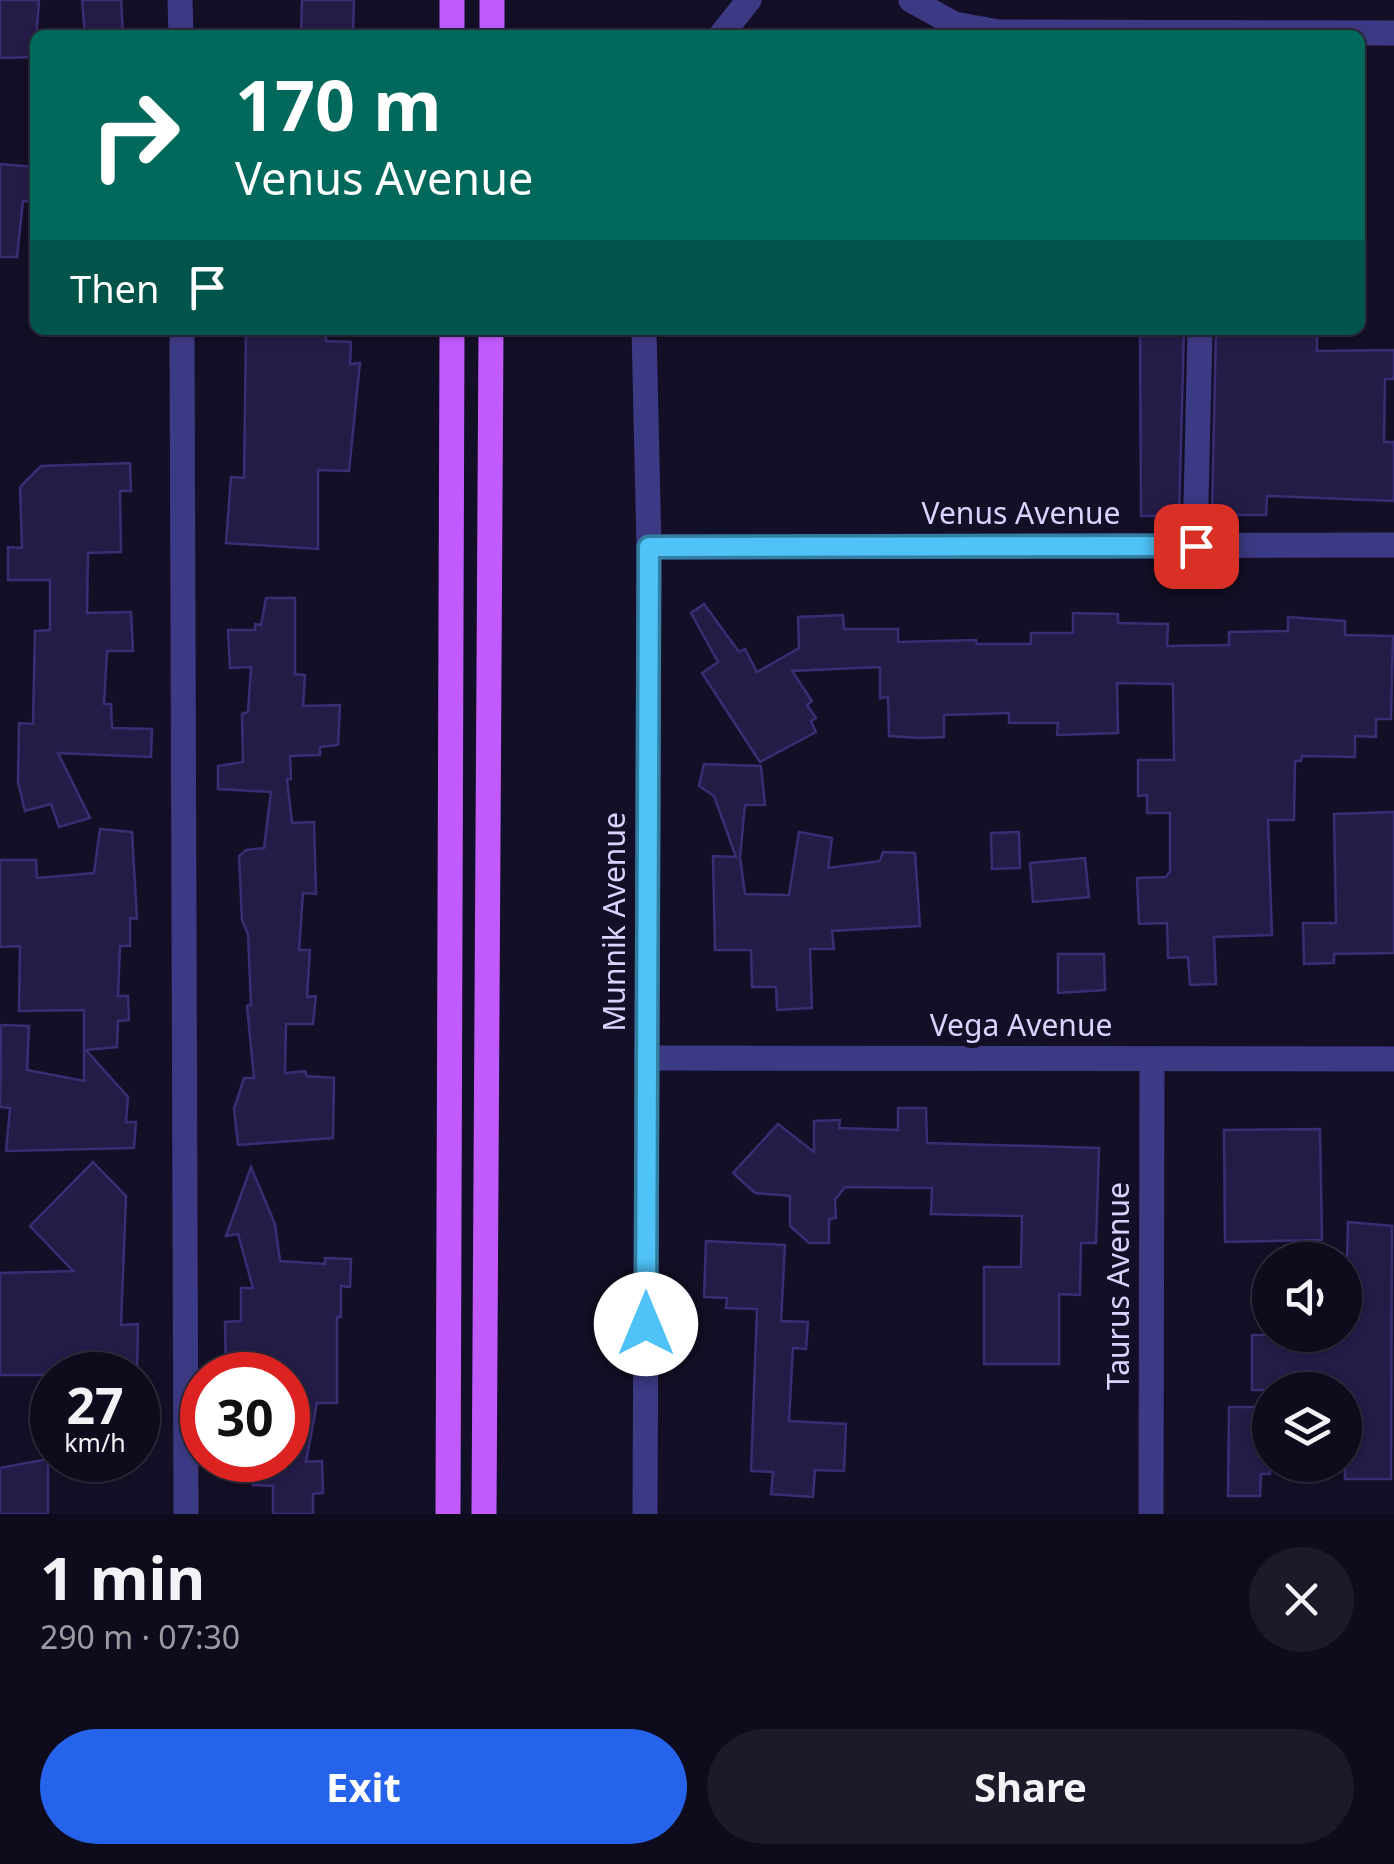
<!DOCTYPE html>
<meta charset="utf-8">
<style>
:root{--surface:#0e0b1c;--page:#1c1929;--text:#f1f3f6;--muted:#9b9ba3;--line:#2e2b3b;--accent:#2563eb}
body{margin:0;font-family:"Noto Sans",sans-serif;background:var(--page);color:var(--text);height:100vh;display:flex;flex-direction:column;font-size:38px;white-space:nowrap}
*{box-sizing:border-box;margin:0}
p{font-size:32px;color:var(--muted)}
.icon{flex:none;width:55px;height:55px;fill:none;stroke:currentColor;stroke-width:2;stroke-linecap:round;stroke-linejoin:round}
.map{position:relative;height:1514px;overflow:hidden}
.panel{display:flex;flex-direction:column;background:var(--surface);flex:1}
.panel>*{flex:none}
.banner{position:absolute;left:30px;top:30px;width:1335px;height:305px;border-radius:15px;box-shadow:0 2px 8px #0004,0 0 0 2px var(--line);background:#00695c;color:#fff;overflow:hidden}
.tools{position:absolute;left:1252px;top:1242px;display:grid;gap:20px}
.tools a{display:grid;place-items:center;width:110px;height:110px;border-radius:50%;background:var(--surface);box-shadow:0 2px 8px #0004,0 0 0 2px var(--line);font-size:50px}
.speed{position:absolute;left:30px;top:1352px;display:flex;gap:20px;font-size:50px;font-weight:700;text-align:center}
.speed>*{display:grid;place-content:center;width:130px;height:130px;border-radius:50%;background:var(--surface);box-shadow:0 2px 8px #0004,0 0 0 2px var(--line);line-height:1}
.speed small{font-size:25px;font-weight:400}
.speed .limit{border:15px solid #d22;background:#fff;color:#111}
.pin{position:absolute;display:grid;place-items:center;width:85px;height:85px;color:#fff;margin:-42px;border-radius:20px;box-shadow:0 5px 15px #0006}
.me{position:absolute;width:110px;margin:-55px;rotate:0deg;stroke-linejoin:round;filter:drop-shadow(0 0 8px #0008)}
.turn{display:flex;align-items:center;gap:35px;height:210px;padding:0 40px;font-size:45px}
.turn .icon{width:130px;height:130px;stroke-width:2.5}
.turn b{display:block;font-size:70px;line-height:85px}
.then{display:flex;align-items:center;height:95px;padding:0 40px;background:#0003;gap:20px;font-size:38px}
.round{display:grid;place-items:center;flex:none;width:105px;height:105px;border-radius:52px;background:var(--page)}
.headline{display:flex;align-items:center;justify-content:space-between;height:170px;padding:0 40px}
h1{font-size:60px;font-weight:700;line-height:75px}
.primary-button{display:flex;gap:20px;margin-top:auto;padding:20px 40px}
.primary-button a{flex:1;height:115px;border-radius:60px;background:var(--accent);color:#fff;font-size:40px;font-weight:700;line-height:115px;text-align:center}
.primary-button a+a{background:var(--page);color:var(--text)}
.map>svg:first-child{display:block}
</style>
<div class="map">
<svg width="1394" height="1514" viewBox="0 0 1394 1514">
<rect width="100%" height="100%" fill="#130f26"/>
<g fill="#241b47" stroke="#3b2d73" stroke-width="2.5">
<polygon points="0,0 39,0 35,57 0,58"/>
<polygon points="82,0 121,0 123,35 85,35"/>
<polygon points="302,0 354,0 353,35 301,35"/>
<polygon points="0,164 35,167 35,202 23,201 17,257 0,257"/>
<polygon points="246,330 326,333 326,341 351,342 350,364 360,363 349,471 318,470 318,549 226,543 231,477 244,478"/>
<polygon points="1140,330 1184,330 1179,516 1141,516"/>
<polygon points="1216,330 1317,330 1317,351 1394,350 1394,379 1385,379 1384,442 1394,442 1394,501 1267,496 1266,515 1212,515"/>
<polygon points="130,463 131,491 120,491 121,552 88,553 87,613 131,612 133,651 107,651 104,704 111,704 112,728 152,729 151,757 58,753 90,818 59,827 51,804 25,811 18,782 19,723 33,724 35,631 50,630 50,580 8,580 8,547 22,548 20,487 41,466"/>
<polygon points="266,598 295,598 295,674 305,675 303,706 340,705 338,745 320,747 320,755 290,756 291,779 287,779 292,823 314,822 316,894 303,893 299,950 310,950 307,997 316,996 313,1024 286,1024 285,1073 305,1071 307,1076 334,1078 333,1138 238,1145 234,1109 244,1078 254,1078 247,1006 251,1005 248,934 242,920 239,856 246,850 264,848 271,792 218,789 218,766 243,762 242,714 248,712 251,667 230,668 228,630 255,630 255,624 261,625"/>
<polygon points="704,604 739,652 745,649 757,672 799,648 798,617 843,615 844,629 898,629 898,642 976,640 977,644 1031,644 1031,633 1073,633 1073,613 1118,614 1118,623 1168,624 1167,646 1229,645 1229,632 1288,631 1288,617 1345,621 1345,635 1393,636 1391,719 1376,719 1376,737 1355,736 1355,757 1302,756 1301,761 1295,761 1294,820 1268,820 1272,935 1214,937 1216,984 1190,985 1188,957 1168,958 1167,923 1139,924 1137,878 1166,877 1170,871 1170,813 1147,813 1147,795 1138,796 1138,760 1174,760 1173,684 1117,683 1118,733 1057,735 1058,723 1009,723 1009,713 944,715 944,737 919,738 889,736 888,697 880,698 880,667 792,671 812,701 807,705 816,718 811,721 816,732 760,762 702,673 718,662 691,613"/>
<polygon points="704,764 761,766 765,805 745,805 740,857 745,894 789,895 799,832 832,838 828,868 880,861 883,852 915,853 920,926 832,931 834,949 810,949 812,1008 777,1010 776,987 752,987 751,950 715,950 713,856 736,857 714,796 699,786"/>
<polygon points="1394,812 1394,953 1334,954 1334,963 1304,964 1303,923 1336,923 1334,814"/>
<polygon points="100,829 132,832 137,919 130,918 130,946 120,946 118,996 128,996 129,1020 118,1021 117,1047 86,1050 128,1097 126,1122 136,1122 134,1148 6,1151 10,1108 0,1107 1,1025 29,1026 27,1070 84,1081 84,1010 19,1011 20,946 0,947 0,860 36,860 37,878 94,873"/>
<polygon points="1019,832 1020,868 992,869 991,833"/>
<polygon points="1085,858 1089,897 1033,902 1030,863"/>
<polygon points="1058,954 1104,954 1105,990 1058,993"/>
<polygon points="898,1108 926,1108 927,1143 1099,1148 1096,1243 1081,1243 1080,1295 1059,1294 1059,1364 984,1364 984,1267 1021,1267 1022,1216 931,1214 932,1188 845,1187 835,1200 836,1218 829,1219 829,1243 809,1243 790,1226 790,1196 755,1193 733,1173 778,1124 814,1152 814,1121 840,1120 839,1128 898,1130"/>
<polygon points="1320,1129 1322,1240 1225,1242 1224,1130"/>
<polygon points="93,1162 126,1196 121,1325 138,1324 137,1375 0,1375 0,1273 73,1271 30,1226"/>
<polygon points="251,1167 275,1224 280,1261 325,1264 325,1258 351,1259 350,1287 341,1286 341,1317 337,1317 337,1403 317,1403 306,1462 322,1461 323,1493 313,1494 313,1514 273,1514 273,1486 253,1485 253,1460 288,1460 288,1375 226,1375 225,1322 241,1321 241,1288 253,1288 238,1234 226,1236"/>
<polygon points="1348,1222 1392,1226 1391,1479 1345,1479 1345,1390 1252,1390 1252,1335 1345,1335"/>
<polygon points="706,1241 785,1245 781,1321 808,1322 806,1349 793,1348 789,1421 846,1424 844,1471 815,1470 813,1497 771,1494 773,1472 751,1471 757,1309 726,1308 727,1298 704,1297"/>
<polygon points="1229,1407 1270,1407 1270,1474 1261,1474 1260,1496 1228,1496"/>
<polygon points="48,1459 48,1514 0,1514 0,1468"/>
</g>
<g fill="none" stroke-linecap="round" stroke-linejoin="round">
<g stroke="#3d3a85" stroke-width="25">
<polyline points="180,0 181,35"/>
<polyline points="911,0 954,24 999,32 1394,33"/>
<polyline points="721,35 749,0"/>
<polyline points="182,330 186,1514"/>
<polyline points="644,330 649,547 645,1514"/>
<polyline points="1195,546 1200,330"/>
<polyline points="649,547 1394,545"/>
<polyline points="647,1058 1394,1059"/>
<polyline points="1151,1514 1152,1059"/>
</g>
<g stroke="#c25bff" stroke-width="25">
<polyline points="452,35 452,0"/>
<polyline points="492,35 492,0"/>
<polyline points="448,1514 452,330"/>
<polyline points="484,1514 491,330"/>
</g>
</g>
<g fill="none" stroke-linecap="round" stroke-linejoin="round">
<defs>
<polyline id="route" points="646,1324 649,547 1196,546"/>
</defs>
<use href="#route" stroke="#337fa1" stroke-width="25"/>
<use href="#route" stroke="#4fc3f7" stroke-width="18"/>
</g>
<g text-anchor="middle" stroke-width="10" stroke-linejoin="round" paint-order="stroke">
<g font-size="30" fill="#d9d4ff" stroke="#130f26">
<text x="1021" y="524">Venus Avenue</text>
<text transform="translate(615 922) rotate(-90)" y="10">Munnik Avenue</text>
<text x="1021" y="1036">Vega Avenue</text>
<text transform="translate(1119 1286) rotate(-90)" y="10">Taurus Avenue</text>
</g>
</g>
</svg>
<div class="tools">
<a><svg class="icon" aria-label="sound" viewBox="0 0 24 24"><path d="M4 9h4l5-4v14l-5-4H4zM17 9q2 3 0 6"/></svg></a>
<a><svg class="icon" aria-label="layers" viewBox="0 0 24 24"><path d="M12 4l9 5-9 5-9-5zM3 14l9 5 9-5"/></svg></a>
</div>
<div class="speed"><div>27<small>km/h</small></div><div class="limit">30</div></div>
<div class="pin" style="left:1196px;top:546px;background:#d93025"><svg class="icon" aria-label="arrive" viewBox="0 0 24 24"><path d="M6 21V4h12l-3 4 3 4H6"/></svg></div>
<svg class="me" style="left:646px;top:1324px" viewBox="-20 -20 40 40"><circle r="19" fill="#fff"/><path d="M0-13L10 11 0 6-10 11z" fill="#4fc3f7"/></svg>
<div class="banner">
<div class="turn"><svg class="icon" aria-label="right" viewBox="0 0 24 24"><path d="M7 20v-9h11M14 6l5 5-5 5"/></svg><div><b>170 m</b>Venus Avenue</div></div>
<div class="then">Then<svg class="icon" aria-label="arrive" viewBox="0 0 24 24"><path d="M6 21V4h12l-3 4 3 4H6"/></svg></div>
</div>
</div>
<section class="panel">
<div class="headline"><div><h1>1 min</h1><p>290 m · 07:30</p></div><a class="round"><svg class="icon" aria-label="close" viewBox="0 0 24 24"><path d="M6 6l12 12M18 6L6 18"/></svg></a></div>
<div class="primary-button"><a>Exit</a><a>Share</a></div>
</section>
